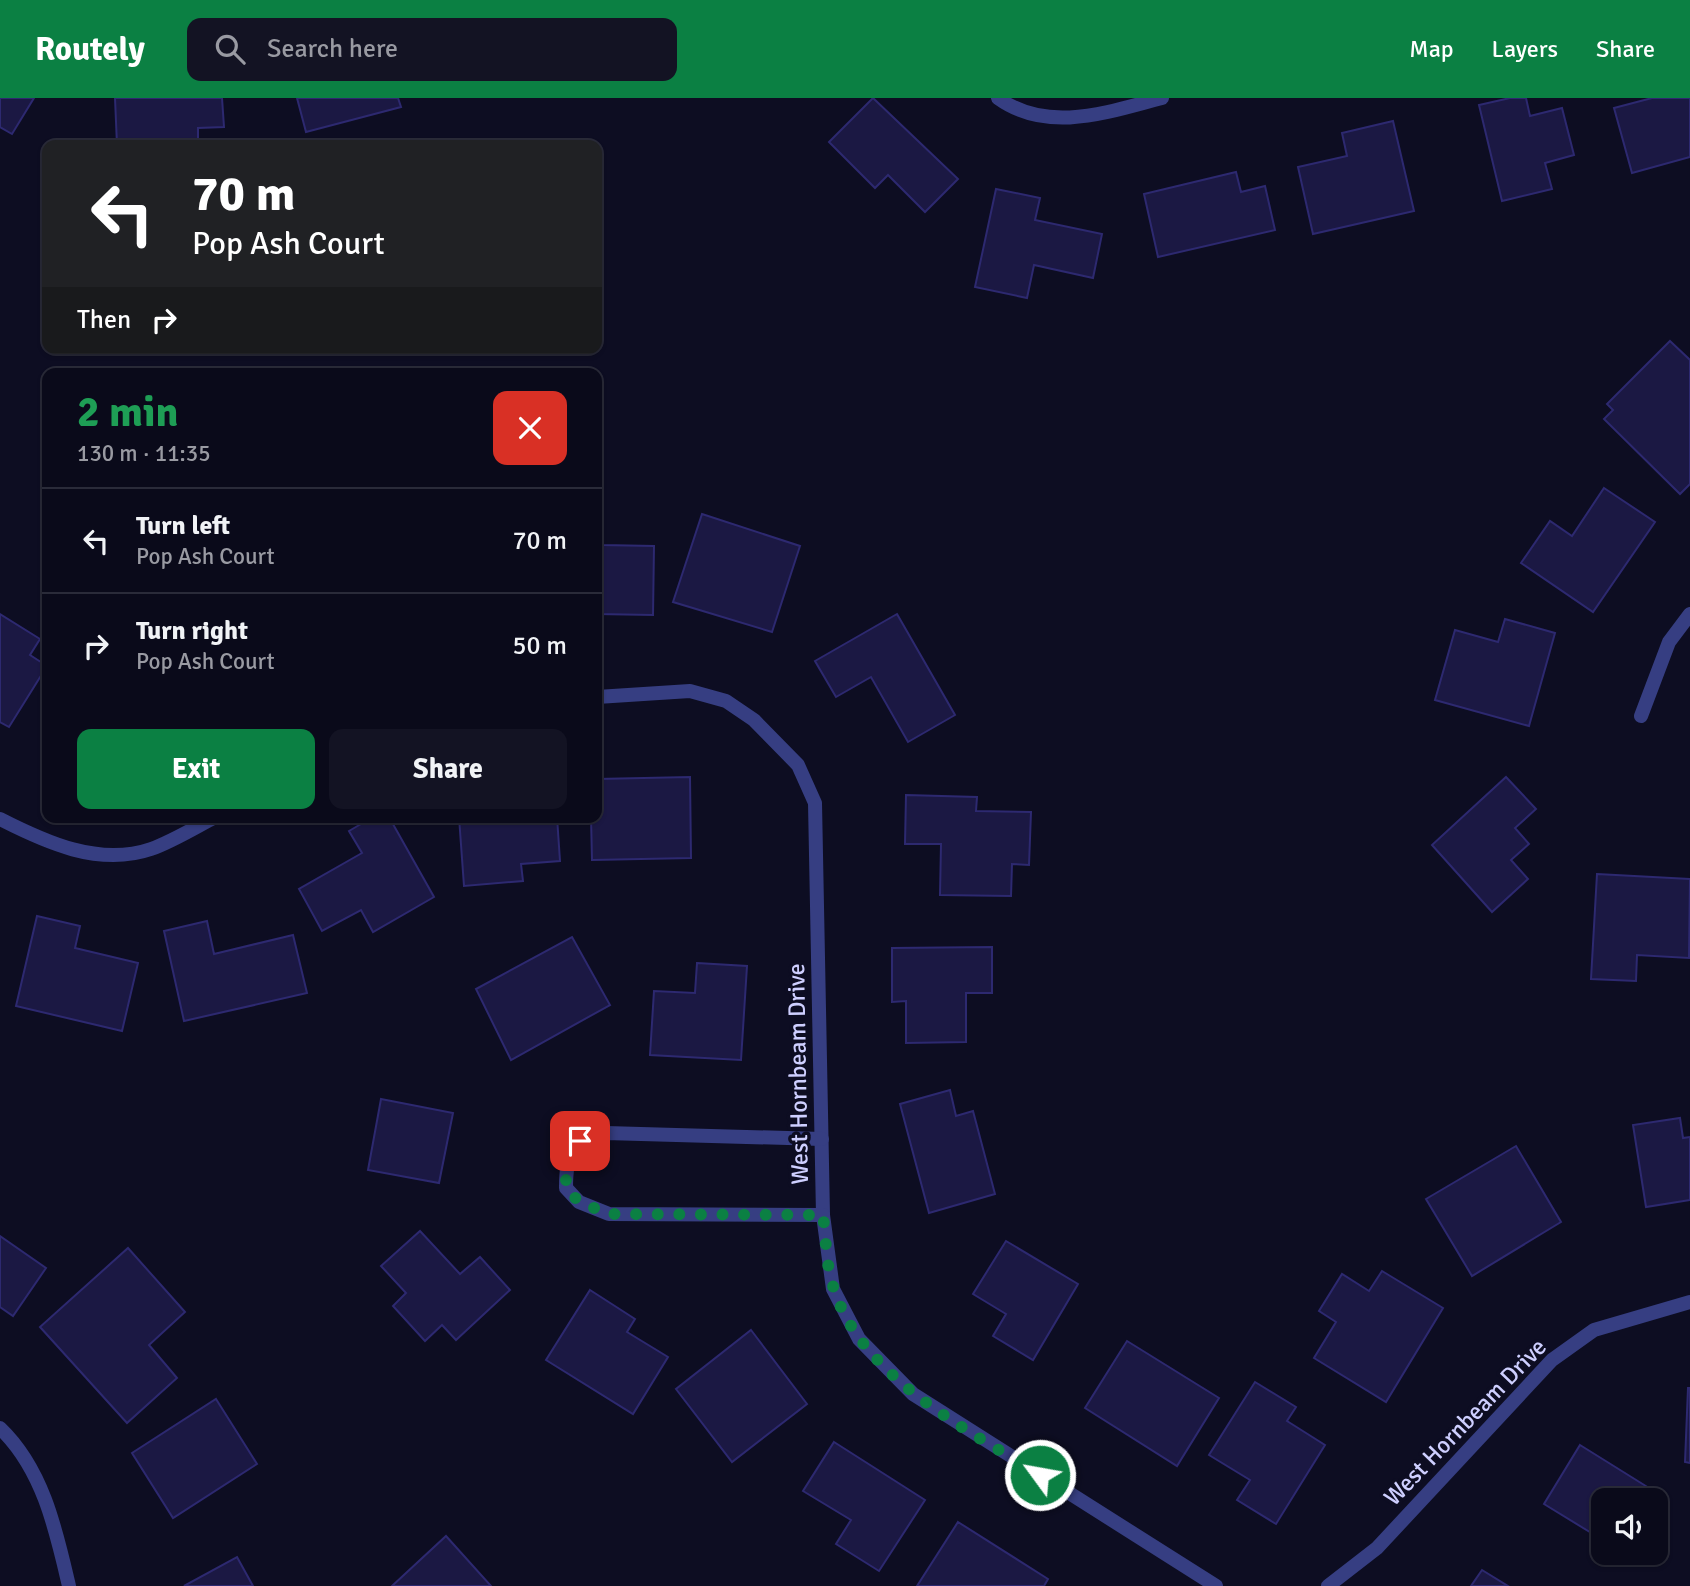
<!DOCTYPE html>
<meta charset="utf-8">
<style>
:root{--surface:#0a0a1a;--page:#131323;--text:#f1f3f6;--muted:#999aa2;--line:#2a2b39;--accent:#0b8043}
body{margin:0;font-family:Signika,sans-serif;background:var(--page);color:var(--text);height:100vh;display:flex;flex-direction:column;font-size:26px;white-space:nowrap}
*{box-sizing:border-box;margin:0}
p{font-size:23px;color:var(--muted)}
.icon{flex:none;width:38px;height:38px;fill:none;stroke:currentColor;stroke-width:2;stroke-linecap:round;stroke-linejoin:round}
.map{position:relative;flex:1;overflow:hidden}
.panel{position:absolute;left:42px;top:270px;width:560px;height:455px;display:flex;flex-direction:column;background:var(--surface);border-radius:14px;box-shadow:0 2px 5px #0004,0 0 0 2px var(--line)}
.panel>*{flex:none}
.banner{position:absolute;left:42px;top:42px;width:560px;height:214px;border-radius:14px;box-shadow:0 2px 5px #0004,0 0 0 2px var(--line);background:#202124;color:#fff;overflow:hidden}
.controls{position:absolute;left:1591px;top:1390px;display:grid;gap:14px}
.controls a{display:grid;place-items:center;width:77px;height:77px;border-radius:14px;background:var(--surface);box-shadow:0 2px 5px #0004,0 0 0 2px var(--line);font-size:35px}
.pin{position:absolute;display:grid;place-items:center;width:60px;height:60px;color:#fff;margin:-30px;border-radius:14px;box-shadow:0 4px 10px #0006}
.me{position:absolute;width:77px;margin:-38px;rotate:302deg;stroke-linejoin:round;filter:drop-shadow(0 0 5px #0008)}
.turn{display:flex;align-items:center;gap:24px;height:147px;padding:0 35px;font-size:32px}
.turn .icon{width:91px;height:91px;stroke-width:2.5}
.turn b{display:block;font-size:49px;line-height:60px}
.then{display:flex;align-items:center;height:66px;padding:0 35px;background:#0003;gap:14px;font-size:26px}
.round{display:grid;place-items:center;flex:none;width:74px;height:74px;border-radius:14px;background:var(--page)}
.overview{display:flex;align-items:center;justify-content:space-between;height:119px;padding:0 35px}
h1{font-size:42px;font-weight:700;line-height:52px;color:#1e9e55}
.cta{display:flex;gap:14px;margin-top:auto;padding:14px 35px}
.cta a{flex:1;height:80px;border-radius:14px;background:var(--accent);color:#fff;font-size:28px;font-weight:700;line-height:80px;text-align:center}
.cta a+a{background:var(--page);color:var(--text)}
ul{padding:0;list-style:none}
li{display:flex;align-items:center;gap:21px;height:105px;padding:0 35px;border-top:2px solid var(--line)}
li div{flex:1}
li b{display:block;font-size:26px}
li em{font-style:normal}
header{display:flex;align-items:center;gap:42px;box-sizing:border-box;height:98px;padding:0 35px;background:var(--accent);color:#fff}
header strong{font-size:33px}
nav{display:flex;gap:38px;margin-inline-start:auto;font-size:24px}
.search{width:490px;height:63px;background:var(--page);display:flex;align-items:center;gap:18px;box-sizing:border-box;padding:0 24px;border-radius:14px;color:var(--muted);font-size:26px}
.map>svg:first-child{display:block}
</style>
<header>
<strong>Routely</strong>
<div class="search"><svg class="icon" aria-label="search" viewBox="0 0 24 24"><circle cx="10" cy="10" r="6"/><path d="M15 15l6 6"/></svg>Search here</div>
<nav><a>Map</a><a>Layers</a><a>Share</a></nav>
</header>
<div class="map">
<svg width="1690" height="1488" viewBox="0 0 1690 1488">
<rect width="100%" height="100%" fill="#0d0d22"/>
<g fill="#1b1843" stroke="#2d2970" stroke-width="2">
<polygon points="0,0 34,0 12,36 0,29"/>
<polygon points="115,0 222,0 224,29 198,30 198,47 117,47"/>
<polygon points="297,0 398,0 401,9 306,34"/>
<polygon points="873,0 958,81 925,114 888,77 875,90 829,44"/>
<polygon points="1510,0 1526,0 1530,18 1562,10 1574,57 1545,65 1552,91 1502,103 1479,7"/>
<polygon points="1652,0 1690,0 1690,59 1632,75 1614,10"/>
<polygon points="1393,23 1414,113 1313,136 1298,69 1347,58 1342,35"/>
<polygon points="1236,74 1241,94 1265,88 1275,132 1158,159 1144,96"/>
<polygon points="996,91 1040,100 1035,122 1102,136 1093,180 1034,167 1027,200 975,189"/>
<polygon points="1670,243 1690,262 1690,386 1680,396 1604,321 1613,312 1607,306"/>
<polygon points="1604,390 1655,424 1593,514 1521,465 1550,423 1572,438"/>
<polygon points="702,416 800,448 772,534 673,504"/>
<polygon points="597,424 603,424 602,447 654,448 653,517 597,516"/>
<polygon points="0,516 40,541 30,557 47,568 9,629 0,624"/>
<polygon points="897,516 955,617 908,644 871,579 836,599 815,563"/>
<polygon points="1505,521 1555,535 1529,628 1435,602 1455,532 1498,544"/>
<polygon points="690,679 691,760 592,762 591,719 597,719 597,681"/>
<polygon points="1506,679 1536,711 1515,730 1529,746 1511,762 1528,781 1492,814 1432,747"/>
<polygon points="906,697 977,699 976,713 1031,714 1029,767 1012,766 1011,798 940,797 941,746 905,746"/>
<polygon points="373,719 389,719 434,799 373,834 361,812 322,833 299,791 362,755 349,733"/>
<polygon points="459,719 557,719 560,763 521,766 523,783 464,788"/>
<polygon points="1597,776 1690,781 1689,860 1637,857 1636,883 1591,881"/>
<polygon points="37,818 80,828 75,850 138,865 122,933 16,908"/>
<polygon points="207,823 214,856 293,837 307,895 184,923 164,833"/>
<polygon points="572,839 610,907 511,962 476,891"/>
<polygon points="992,849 992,895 966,895 966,944 906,945 906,903 892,904 892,850"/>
<polygon points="697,865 747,868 741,962 650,957 654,893 695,895"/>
<polygon points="950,992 956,1018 973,1013 995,1096 929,1115 900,1006"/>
<polygon points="381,1001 453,1015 439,1085 368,1072"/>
<polygon points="1680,1020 1683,1040 1690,1039 1690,1102 1646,1109 1633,1027"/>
<polygon points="1516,1048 1561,1124 1472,1178 1426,1101"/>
<polygon points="420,1133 460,1176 480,1159 510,1192 456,1242 442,1227 425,1243 393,1208 406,1195 381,1168"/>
<polygon points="0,1138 46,1170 13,1218 0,1209"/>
<polygon points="1006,1143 1078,1186 1033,1262 993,1238 1006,1216 973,1196"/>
<polygon points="128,1150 185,1214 149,1247 177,1280 127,1325 40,1229"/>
<polygon points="1382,1173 1443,1210 1386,1304 1314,1260 1336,1224 1319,1213 1342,1176 1369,1193"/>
<polygon points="590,1192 635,1221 627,1234 668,1259 633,1316 546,1262"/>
<polygon points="751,1232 807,1306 732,1364 676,1291"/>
<polygon points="1127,1243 1219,1300 1177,1368 1085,1310"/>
<polygon points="1255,1284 1296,1309 1287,1323 1325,1347 1276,1426 1237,1402 1250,1382 1209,1357"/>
<polygon points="1688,1290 1690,1290 1690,1365 1685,1364"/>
<polygon points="216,1301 257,1366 173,1420 132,1355"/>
<polygon points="834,1344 925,1402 879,1473 836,1446 851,1422 803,1393"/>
<polygon points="1580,1347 1649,1390 1642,1402 1603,1402 1603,1420 1593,1436 1544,1406"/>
<polygon points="958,1424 1048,1481 1044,1488 917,1488"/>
<polygon points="446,1438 491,1488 392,1488"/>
<polygon points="237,1459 253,1488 184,1488"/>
<polygon points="1482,1472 1508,1488 1471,1488"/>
</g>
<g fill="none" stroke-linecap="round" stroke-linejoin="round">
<g stroke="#363e82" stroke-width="14">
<path d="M998 0C1048 36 1108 14 1162 0"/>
<polyline points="597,599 690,593 726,603 754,622 798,667 815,705 823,1117 833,1191 859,1241 913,1296 1216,1488"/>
<polyline points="1641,618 1669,544 1690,516"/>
<path d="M0 721C45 744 99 769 151 751 173 743 194 730 215 719"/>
<path d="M822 1041 606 1035C572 1046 566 1054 566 1090L579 1104 609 1116 823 1117"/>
<path d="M0 1330C43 1371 56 1432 69 1488"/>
<polyline points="1328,1488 1377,1450 1552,1262 1594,1232 1690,1204"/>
</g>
</g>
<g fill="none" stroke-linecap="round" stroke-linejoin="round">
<path stroke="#0b8043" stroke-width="12" stroke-dasharray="0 21.6" d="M580 1043 566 1065V1090L579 1104 609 1116 823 1117C826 1141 826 1169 834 1191 862 1279 966 1331 1040 1377"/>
</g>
<g text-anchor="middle" stroke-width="7" stroke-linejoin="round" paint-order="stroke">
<g font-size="24" fill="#cecfff" stroke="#0d0d22">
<text transform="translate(798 976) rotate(-91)" y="8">West Hornbeam Drive</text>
<text transform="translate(1465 1324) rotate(-46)" y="8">West Hornbeam Drive</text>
</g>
</g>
</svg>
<div class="controls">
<a><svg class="icon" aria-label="sound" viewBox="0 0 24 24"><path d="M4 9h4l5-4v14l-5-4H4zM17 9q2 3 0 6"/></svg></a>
</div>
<div class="pin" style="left:580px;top:1043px;background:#d93025"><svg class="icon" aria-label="arrive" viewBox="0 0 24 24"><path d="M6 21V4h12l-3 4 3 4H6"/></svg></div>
<svg class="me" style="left:1040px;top:1377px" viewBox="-20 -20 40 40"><circle r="17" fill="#0b8043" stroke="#fff" stroke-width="3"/><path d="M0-11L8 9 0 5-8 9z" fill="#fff"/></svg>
<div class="banner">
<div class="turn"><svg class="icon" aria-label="left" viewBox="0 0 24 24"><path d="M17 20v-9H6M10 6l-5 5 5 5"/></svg><div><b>70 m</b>Pop Ash Court</div></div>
<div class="then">Then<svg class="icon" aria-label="right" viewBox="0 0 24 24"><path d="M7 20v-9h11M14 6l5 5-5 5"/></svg></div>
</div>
<section class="panel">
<div class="overview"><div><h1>2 min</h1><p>130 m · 11:35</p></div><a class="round" style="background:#d93025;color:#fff"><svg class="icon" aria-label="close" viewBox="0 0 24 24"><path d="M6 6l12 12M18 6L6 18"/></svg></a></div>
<ul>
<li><svg class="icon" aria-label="left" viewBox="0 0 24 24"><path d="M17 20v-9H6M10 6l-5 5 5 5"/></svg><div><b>Turn left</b><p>Pop Ash Court</p></div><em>70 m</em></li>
<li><svg class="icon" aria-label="right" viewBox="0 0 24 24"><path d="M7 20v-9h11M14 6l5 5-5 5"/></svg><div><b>Turn right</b><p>Pop Ash Court</p></div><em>50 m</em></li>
</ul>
<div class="cta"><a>Exit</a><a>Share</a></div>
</section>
</div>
